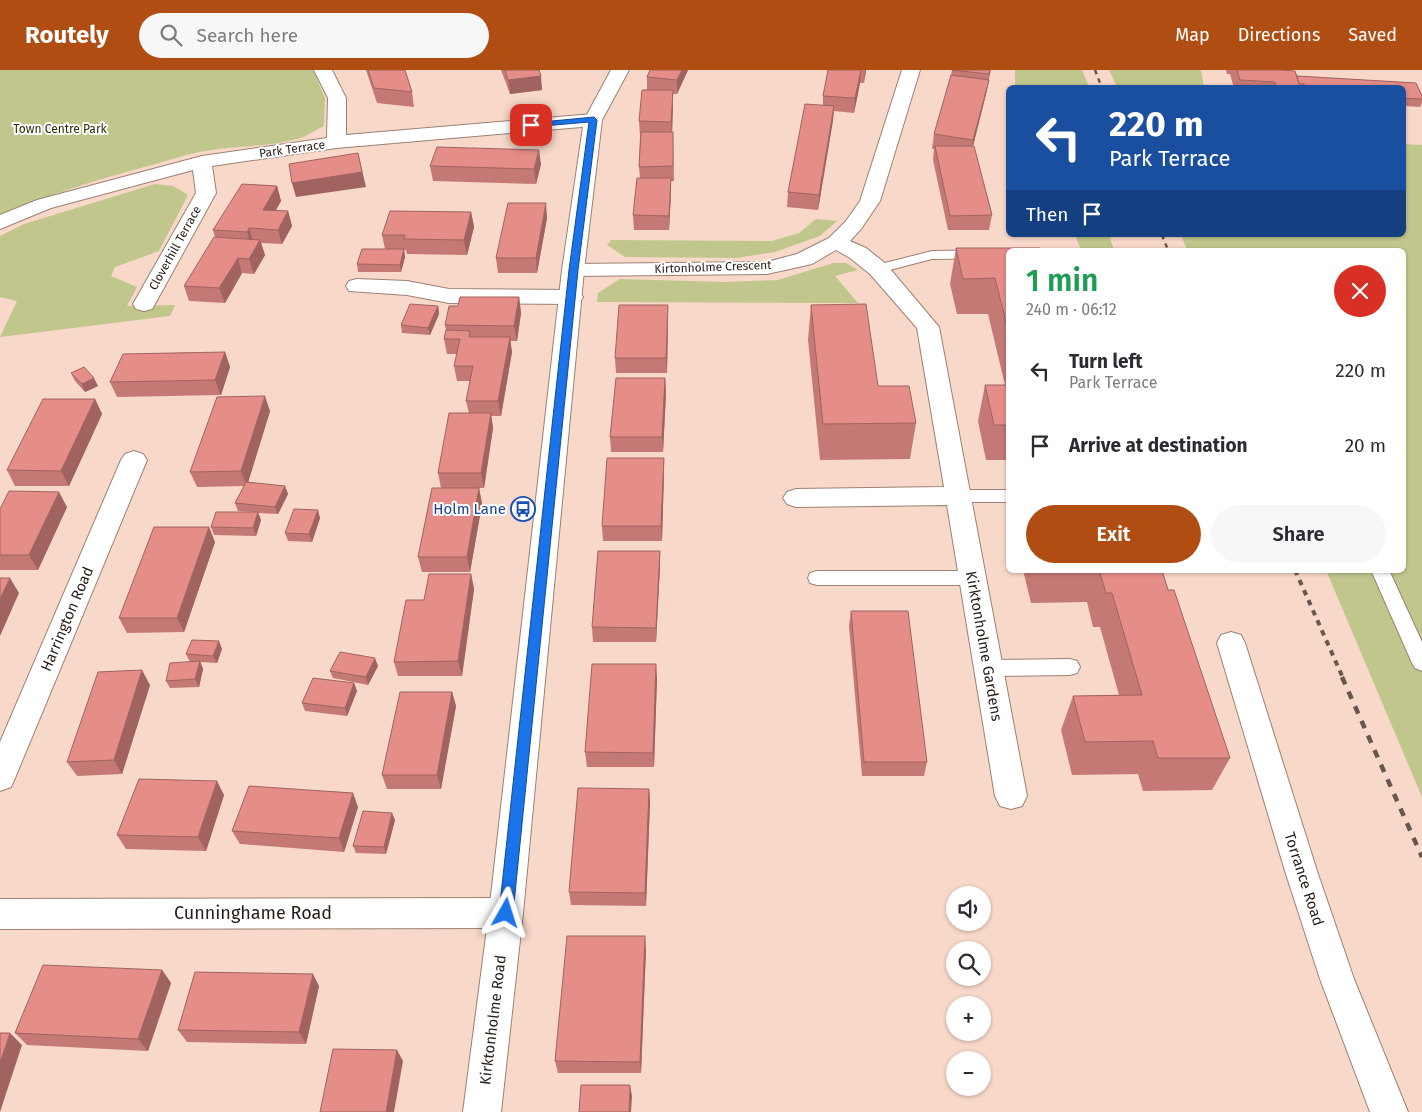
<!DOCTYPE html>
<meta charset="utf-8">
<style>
:root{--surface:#fff;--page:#f7f7f7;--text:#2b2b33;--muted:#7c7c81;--accent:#b04d13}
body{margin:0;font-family:"Fira Sans",sans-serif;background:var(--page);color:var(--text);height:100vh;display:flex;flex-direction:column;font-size:19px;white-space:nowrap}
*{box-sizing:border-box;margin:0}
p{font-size:16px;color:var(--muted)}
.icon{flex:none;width:28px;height:28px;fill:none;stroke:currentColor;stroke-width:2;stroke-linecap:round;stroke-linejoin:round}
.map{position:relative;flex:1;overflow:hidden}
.side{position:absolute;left:1006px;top:178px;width:400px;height:325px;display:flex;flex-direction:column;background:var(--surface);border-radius:8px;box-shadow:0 1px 4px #0004}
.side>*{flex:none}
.banner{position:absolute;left:1006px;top:15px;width:400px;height:152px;border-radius:8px;box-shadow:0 1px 4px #0004;background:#1a4fa0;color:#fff;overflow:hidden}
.controls{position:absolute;left:946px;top:816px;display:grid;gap:10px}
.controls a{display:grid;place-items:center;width:45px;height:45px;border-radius:50%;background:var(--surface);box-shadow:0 1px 4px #0004;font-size:25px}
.pin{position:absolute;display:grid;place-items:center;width:42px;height:42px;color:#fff;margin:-21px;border-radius:10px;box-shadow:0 2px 8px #0006}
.me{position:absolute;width:55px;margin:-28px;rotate:6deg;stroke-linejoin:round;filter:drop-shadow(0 0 4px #0008)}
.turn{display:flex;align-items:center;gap:18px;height:105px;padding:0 20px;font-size:22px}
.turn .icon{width:65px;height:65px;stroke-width:2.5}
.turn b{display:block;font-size:35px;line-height:42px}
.then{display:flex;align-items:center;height:48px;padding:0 20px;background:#0003;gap:10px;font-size:19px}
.round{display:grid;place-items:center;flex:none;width:52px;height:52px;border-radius:26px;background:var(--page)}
.headline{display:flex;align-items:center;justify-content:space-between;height:85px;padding:0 20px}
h1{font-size:30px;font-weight:600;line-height:38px;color:#1e9e55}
.action{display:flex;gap:10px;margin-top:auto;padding:10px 20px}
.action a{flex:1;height:58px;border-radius:30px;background:var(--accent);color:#fff;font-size:20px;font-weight:600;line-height:58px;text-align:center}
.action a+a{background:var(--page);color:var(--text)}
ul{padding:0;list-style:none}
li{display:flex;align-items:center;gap:15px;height:75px;padding:0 20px}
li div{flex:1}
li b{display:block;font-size:19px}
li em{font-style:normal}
header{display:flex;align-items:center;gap:30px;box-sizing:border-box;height:70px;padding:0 25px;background:var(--accent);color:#fff}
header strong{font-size:24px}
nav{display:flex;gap:28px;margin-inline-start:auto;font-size:18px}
.search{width:350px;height:45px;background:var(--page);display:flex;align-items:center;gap:12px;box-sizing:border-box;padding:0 18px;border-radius:28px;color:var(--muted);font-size:19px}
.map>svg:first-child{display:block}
</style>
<header>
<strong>Routely</strong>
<div class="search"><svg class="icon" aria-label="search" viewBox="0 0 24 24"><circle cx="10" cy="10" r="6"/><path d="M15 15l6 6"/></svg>Search here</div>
<nav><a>Map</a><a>Directions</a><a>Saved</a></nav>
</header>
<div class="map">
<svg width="1422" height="1042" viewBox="0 0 1422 1042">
<rect width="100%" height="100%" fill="#f7d8c9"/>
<g fill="#c1c78c">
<path d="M0 0H313L325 28 324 56C315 60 306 67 297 69 265 78 232 75 199 82 178 87 157 94 137 99 90 112 44 126 0 146Z"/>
<polygon points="1015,0 1082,0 1089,17 1015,17"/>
<polygon points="1109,0 1201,0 1204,17 1117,17"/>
<polygon points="1404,74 1422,75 1422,727 1326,500 1404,500 1404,180 1187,180 1181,165 1404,165"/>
<polygon points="155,114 173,116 188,125 159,181 115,197 111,206 137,217 127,236 175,235 170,246 0,267 17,231 0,227 0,166 24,154"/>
<polygon points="816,149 837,151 820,166 775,182 736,188 625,187 607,175 611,170 772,171 799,163"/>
<polygon points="1075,165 1109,165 1114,180 1081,180"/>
<polygon points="833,193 846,193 858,200 835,206 858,233 597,232 598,223 620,209 725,212 778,210"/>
</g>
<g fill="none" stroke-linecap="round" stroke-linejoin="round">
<defs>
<g id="lane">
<polygon points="1009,180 1009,188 932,189 878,203 873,202 871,199 873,196 932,181 1009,180 1010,180"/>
<polygon points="958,420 1009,420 1009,432 958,432 952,430 949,426 952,422"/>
<polygon points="1371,500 1389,500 1422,572 1422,601 1415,598 1412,593"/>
<polygon points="817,501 971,501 978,503 980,508 978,513 971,515 817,515 810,513 808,508 810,503"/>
<polygon points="1070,589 1077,591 1080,597 1077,603 1070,605 988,606 981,604 978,598 981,592 988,590"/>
</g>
<g id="street">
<polygon points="314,0 332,0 346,28 346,65 593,44 600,46 602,50 600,54 593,56 336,78 212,96 216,123 155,234 152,239 144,241 136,239 133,234 196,123 193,100 51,138 0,159 0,145 37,130 202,86 327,68 328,28"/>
<polygon points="902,0 920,0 880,131 861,159 850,171 866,178 886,194 939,257 1027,726 1022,736 1011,739 1000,736 995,726 947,435 796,437 787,434 783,428 787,422 796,419 944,417 917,258 870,204 850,188 836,180 812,194 767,204 573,206 565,205 562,200 565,195 573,194 767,192 797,184 829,168 846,151 860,131"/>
<polygon points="357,209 407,211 449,219 572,220 580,222 583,227 580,232 572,234 449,233 407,225 349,221 346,216 349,211"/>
<polygon points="134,381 143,384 147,390 15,708 11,717 0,721 0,672 121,390 125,384"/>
<polygon points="1231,562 1241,565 1245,573 1317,801 1354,909 1408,1042 1370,1042 1320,909 1285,801 1217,573 1221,565"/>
<polygon points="506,828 518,832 523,843 518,854 506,858 0,859 0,829"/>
</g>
<polygon id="secondary" points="611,0 629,0 602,50 584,200 523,843 501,1042 463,1042 489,843 562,200 584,50"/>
</defs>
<use href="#lane" stroke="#9d8173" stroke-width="2"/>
<use href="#street" stroke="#9d8173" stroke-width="2"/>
<use href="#secondary" stroke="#9d8173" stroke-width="2"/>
<use href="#lane" fill="#fff" fill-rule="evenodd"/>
<use href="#street" fill="#fff" fill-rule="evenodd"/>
<use href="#secondary" fill="#fff" fill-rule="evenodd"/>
<g stroke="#68574f" stroke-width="2.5" stroke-dasharray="4.5 4.5" stroke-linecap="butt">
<polyline points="1095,0 1102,18"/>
<polyline points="1162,165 1168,180"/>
</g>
<polyline stroke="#68574f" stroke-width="4" stroke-dasharray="5.5 5.5" stroke-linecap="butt" points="1295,500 1343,608"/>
<polyline stroke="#68574f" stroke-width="4.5" stroke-dasharray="8 8" stroke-linecap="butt" points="1342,607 1422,787"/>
</g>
<g fill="#c57975">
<polygon points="366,0 405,0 412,22 414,37 377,33"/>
<polygon points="501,0 539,0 542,20 510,24"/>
<polygon points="650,0 688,0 677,24 673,24 672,62 673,62 674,111 671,111 671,123 669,160 634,160 633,145 640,108 639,97 640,66 639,51 647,20 647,7"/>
<polygon points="828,0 866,0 864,13 860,13 854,43 834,41 833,50 818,140 787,137 788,122 823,35 823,26"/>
<polygon points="952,0 991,0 986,24 973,76 992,145 989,160 948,160 933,90 934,79 932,79 934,64 950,10"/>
<polygon points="1226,0 1281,0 1295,1 1297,6 1416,13 1422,26 1422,33 1420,37 1404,36 1404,18 1234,18 1230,4 1227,4"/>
<polygon points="541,94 536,114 433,111 430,96"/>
<polygon points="277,116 281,131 276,140 288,141 292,156 282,174 261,173 265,185 254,204 242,203 225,233 189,231 184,216 215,167 213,160"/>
<polygon points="471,142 474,157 467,185 407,184 406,180 404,180 405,187 401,202 358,202 357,194 385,179 382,165"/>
<polygon points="547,148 537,203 498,203 496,188"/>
<polygon points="956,178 1009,180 1009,390 986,390 978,351 985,315 1005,315 988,244 957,244 950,214"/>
<polygon points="519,227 521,243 517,271 510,271 512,282 501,346 491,346 493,358 484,418 441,418 438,403 469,343 466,331 470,311 457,311 454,296 457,284 447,284 444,269 446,261 445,255 458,236"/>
<polygon points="811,235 878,316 916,353 910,389 820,390 808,270"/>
<polygon points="438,236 439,244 430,265 402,263 401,255"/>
<polygon points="668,250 667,303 616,303 615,288"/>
<polygon points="225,282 230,297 221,325 117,327 110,312"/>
<polygon points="71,303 98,316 85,322 75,311"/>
<polygon points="665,308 666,323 663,382 611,382 610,367"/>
<polygon points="95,329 102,344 69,416 15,416 7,400"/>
<polygon points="270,341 248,412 285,416 288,424 278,444 258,443 261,450 256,466 214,465 211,457 254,442 238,441 235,433 244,416 197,417 190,402"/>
<polygon points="664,388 664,403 662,471 603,471 602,456"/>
<polygon points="479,418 482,434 470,502 422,502 418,487"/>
<polygon points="67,437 38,500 0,500 0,439"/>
<polygon points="320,448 312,472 288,471 285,463"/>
<polygon points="215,472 184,562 127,563 119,548"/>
<polygon points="660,481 660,496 656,572 593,572 592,557"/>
<polygon points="1023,500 1162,500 1168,520 1230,688 1212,720 1143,721 1138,704 1072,705 1061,660 1073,626 1119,625 1100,557 1093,557 1087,532 1031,533"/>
<polygon points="471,504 474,519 462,606 398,606 394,592"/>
<polygon points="851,541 927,692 924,706 862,706 849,556"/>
<polygon points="222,579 217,593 200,592 203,599 199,617 170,618 166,611 190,592 186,584"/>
<polygon points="378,596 368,615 333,608 330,601"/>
<polygon points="657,608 654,697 587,697 585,682"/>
<polygon points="354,613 357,621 347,646 305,641 302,633"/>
<polygon points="150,615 122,704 77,706 67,692"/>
<polygon points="452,622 456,636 441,719 387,719 382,705"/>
<polygon points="649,719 650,732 646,836 571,835 569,822"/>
<polygon points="224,725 206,781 126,779 117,765"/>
<polygon points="358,737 344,782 240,774 232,761"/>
<polygon points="395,750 386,784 356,783 353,776"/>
<polygon points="646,879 641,1003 558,1003 555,991"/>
<polygon points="162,900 171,913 148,981 27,975 15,963"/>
<polygon points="319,916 306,974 187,972 178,960"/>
</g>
<g fill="#a0635f">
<polygon points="682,0 688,0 677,24 677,10"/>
<polygon points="861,0 860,13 854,43 855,28"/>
<polygon points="865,0 866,0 864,13"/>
<polygon points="541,6 542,20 510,24 508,10"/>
<polygon points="989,10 986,24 971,84 973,70"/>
<polygon points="673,20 673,34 672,66 671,52"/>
<polygon points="834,36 833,50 818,140 819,125"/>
<polygon points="539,80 541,94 536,114 534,99"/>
<polygon points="358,83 366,117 296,127 292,113"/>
<polygon points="671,108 671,123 669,160 669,146"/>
<polygon points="277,116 281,131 268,154 263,140"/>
<polygon points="546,133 547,148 537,203 536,188"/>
<polygon points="288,141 292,156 282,174 278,160"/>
<polygon points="471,142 474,157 467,185 464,170"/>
<polygon points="249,158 254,173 251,177 247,162"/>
<polygon points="260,170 265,185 254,204 249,189"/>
<polygon points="404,179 405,187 401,202 400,195"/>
<polygon points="238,188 242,203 225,233 219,218"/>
<polygon points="519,227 521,243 517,271 514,256"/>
<polygon points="668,235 668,250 667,303 666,288"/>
<polygon points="438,236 439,244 430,265 428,258"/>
<polygon points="510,267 512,282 501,346 498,331"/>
<polygon points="225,282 230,297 221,325 215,310"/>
<polygon points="94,308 98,316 85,322 82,314"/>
<polygon points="665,308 666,323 663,382 662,367"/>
<polygon points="265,326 270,341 247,416 241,401"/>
<polygon points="95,329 102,344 69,416 61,401"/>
<polygon points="491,343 493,358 484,418 481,403"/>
<polygon points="664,388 664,403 662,471 661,456"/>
<polygon points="285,416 288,424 278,444 275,437"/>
<polygon points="479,418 482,434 470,502 467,487"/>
<polygon points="59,422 67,437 38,500 29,485"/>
<polygon points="318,440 320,448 312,472 309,464"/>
<polygon points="258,442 261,450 256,466 253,458"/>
<polygon points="209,457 215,472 184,562 177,548"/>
<polygon points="660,481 660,496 656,572 656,558"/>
<polygon points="471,504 474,519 462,606 458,591"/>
<polygon points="10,508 19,523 0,566 0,529"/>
<polygon points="219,571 222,579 217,593 213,586"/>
<polygon points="375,588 378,596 368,615 366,607"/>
<polygon points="200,591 203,599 199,617 195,609"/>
<polygon points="656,594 657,608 654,697 653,683"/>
<polygon points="142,600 150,615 122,704 114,690"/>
<polygon points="354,613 357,621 347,646 345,638"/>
<polygon points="452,622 456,636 441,719 437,705"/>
<polygon points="217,711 224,725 206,781 198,767"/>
<polygon points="649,719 650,732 646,836 645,823"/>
<polygon points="353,723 358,737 344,782 339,768"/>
<polygon points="392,743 395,750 386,784 384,777"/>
<polygon points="645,866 646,879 641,1003 640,992"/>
<polygon points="162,900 171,913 148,981 138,969"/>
<polygon points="313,904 319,916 306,974 299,962"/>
<polygon points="10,963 22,975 0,1042 0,993"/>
<polygon points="397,980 403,991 394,1042 386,1042"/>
<polygon points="630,1015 632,1026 631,1042 629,1042"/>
</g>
<g fill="#e58d88" stroke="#a0635f">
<polygon points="368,0 405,0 412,22 374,18"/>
<polygon points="505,0 539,0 541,6 508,10"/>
<polygon points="650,0 682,0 677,10 647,7"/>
<polygon points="828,0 861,0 855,28 823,26"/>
<polygon points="952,0 990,0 989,4"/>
<polygon points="1237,0 1281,0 1295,1 1299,14 1304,14 1305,18 1276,17 1275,12 1240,10"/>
<polygon points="951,5 989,10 973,70 934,64"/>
<polygon points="1297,6 1416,13 1422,26 1422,29 1404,28 1404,18 1305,18 1304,14 1299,14"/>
<polygon points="642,20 673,20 671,52 639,51"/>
<polygon points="805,34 834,36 819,125 788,122"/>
<polygon points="641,62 673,62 673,96 639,97"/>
<polygon points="935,76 974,76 992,145 950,146"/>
<polygon points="437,77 539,80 534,99 430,96"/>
<polygon points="358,83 362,102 292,113 289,94"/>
<polygon points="637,108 671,108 669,146 633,145"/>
<polygon points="242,114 277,116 263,140 288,141 278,160 249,158 247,162 213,160"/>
<polygon points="508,133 546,133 536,188 496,188"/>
<polygon points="390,141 471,142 464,170 404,169 405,165 382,165"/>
<polygon points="214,167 260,170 249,189 238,188 219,218 184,216"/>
<polygon points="956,178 1040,178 1041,180 1009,180 1009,264 995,208 963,209"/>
<polygon points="362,179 404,179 400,195 357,194"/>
<polygon points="460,227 519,227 514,256 445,255 449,236 458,236"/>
<polygon points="410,234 438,236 428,258 401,255"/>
<polygon points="866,234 878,316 909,316 916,353 823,354 811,235"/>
<polygon points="619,235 668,235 666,288 615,288"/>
<polygon points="446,260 470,261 469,267 510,267 498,331 466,331 473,296 454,296 460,269 444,269"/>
<polygon points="225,282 215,310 110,312 123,284"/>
<polygon points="84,297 94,308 82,314 71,303"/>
<polygon points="616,308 665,308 662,367 610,367"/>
<polygon points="985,315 1009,315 1009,355 994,355"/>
<polygon points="265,326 241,401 190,402 217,327"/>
<polygon points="43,329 95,329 61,401 7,400"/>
<polygon points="449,343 491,343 481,403 438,403"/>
<polygon points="607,388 664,388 661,456 602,456"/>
<polygon points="246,412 285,416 275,437 235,433"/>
<polygon points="432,418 479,418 467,487 418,487"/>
<polygon points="9,421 59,422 29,485 0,485 0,439"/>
<polygon points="294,439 318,440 309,464 285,463"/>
<polygon points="216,442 258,442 253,458 211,457"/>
<polygon points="154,457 209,457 177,548 119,548"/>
<polygon points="598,481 660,481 656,558 592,557"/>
<polygon points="1099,500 1162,500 1168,520 1174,520 1230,688 1158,688 1153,671 1085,672 1073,626 1142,625 1112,523 1106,523"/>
<polygon points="429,504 471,504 458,591 394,592 406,530 424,530"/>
<polygon points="0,508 10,508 0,529"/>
<polygon points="851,541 908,541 927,692 864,692"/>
<polygon points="192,570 219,571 213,586 186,584"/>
<polygon points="340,582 375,588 366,607 330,601"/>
<polygon points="200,591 195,609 166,611 170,593"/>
<polygon points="592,594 656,594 653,683 585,682"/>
<polygon points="142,600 114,690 67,692 98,602"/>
<polygon points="313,608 354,613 345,638 302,633"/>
<polygon points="400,622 452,622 437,705 382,705"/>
<polygon points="139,709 217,711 198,767 117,765"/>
<polygon points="249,716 353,723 339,768 232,761"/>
<polygon points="578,718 649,719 645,823 569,822"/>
<polygon points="363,741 392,743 384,777 353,776"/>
<polygon points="567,866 645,866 640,992 555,991"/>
<polygon points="43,895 162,900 138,969 15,963"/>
<polygon points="195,902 313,904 299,962 178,960"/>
<polygon points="0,963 10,963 0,993"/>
<polygon points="333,979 397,980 386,1042 320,1042"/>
<polygon points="581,1015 630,1015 629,1042 579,1042"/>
</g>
<polygon fill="#1a73e8" stroke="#114b97" points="594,47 597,50 578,200 513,843 511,848 506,850 501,848 499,843 569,200 589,52 531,57 527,55 531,53"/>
<defs>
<symbol id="bus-ring" viewBox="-11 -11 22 22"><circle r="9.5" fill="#fff" stroke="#1a4fb4" stroke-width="1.5"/><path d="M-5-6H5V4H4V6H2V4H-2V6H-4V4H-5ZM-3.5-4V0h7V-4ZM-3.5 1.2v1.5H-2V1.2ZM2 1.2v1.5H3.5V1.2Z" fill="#1a4fb4"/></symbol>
</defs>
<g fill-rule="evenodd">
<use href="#bus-ring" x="509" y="425" width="28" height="28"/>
</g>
<g text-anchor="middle" stroke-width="4" stroke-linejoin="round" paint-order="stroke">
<g font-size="12" fill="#2d2e09" stroke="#fff">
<text x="60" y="63">Town Centre Park</text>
</g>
<g font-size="12" fill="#271c17" stroke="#fff">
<text transform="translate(292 79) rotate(-8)" y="4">Park Terrace</text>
<text transform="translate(175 178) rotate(-61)" y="4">Cloverhill Terrace</text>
<text transform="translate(713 197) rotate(-2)" y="4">Kirtonholme Crescent</text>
</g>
<g font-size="15" fill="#164399" stroke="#fff" text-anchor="end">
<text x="506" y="444">Holm Lane</text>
</g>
<g font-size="15" fill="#271c17" stroke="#fff">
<text transform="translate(67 549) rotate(-67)" y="5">Harrington Road</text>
<text transform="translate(984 576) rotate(80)" y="5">Kirktonholme Gardens</text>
<text transform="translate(1304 809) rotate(72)" y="5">Torrance Road</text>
<text transform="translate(493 950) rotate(-83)" y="5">Kirktonholme Road</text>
</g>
<g font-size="18" fill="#271c17" stroke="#fff">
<text x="253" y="849">Cunninghame Road</text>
</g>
</g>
</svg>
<div class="controls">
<a><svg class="icon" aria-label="sound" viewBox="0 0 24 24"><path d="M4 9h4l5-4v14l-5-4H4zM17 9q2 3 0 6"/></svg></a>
<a><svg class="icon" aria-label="search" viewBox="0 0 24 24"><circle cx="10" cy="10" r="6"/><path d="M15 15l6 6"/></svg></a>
<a>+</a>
<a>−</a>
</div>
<div class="pin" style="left:531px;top:55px;background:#d93025"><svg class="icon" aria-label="arrive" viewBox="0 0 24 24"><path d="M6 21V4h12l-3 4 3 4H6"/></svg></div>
<svg class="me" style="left:506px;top:843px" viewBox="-20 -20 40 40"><path d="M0-17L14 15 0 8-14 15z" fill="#1a73e8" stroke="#fff" stroke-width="4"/></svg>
<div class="banner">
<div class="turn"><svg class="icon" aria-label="left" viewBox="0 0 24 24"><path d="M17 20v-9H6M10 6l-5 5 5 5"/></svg><div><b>220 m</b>Park Terrace</div></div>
<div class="then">Then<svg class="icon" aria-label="arrive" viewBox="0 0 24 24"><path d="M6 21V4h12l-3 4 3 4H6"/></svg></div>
</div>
<section class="side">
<div class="headline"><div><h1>1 min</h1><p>240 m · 06:12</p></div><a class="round" style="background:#d93025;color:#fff"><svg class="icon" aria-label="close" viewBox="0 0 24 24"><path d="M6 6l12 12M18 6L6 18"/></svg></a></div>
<ul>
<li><svg class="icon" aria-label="left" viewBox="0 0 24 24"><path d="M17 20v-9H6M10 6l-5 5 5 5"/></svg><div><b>Turn left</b><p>Park Terrace</p></div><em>220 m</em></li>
<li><svg class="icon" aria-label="arrive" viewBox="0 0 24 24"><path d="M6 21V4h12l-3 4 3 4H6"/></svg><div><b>Arrive at destination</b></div><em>20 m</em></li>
</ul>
<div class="action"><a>Exit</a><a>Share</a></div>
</section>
</div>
